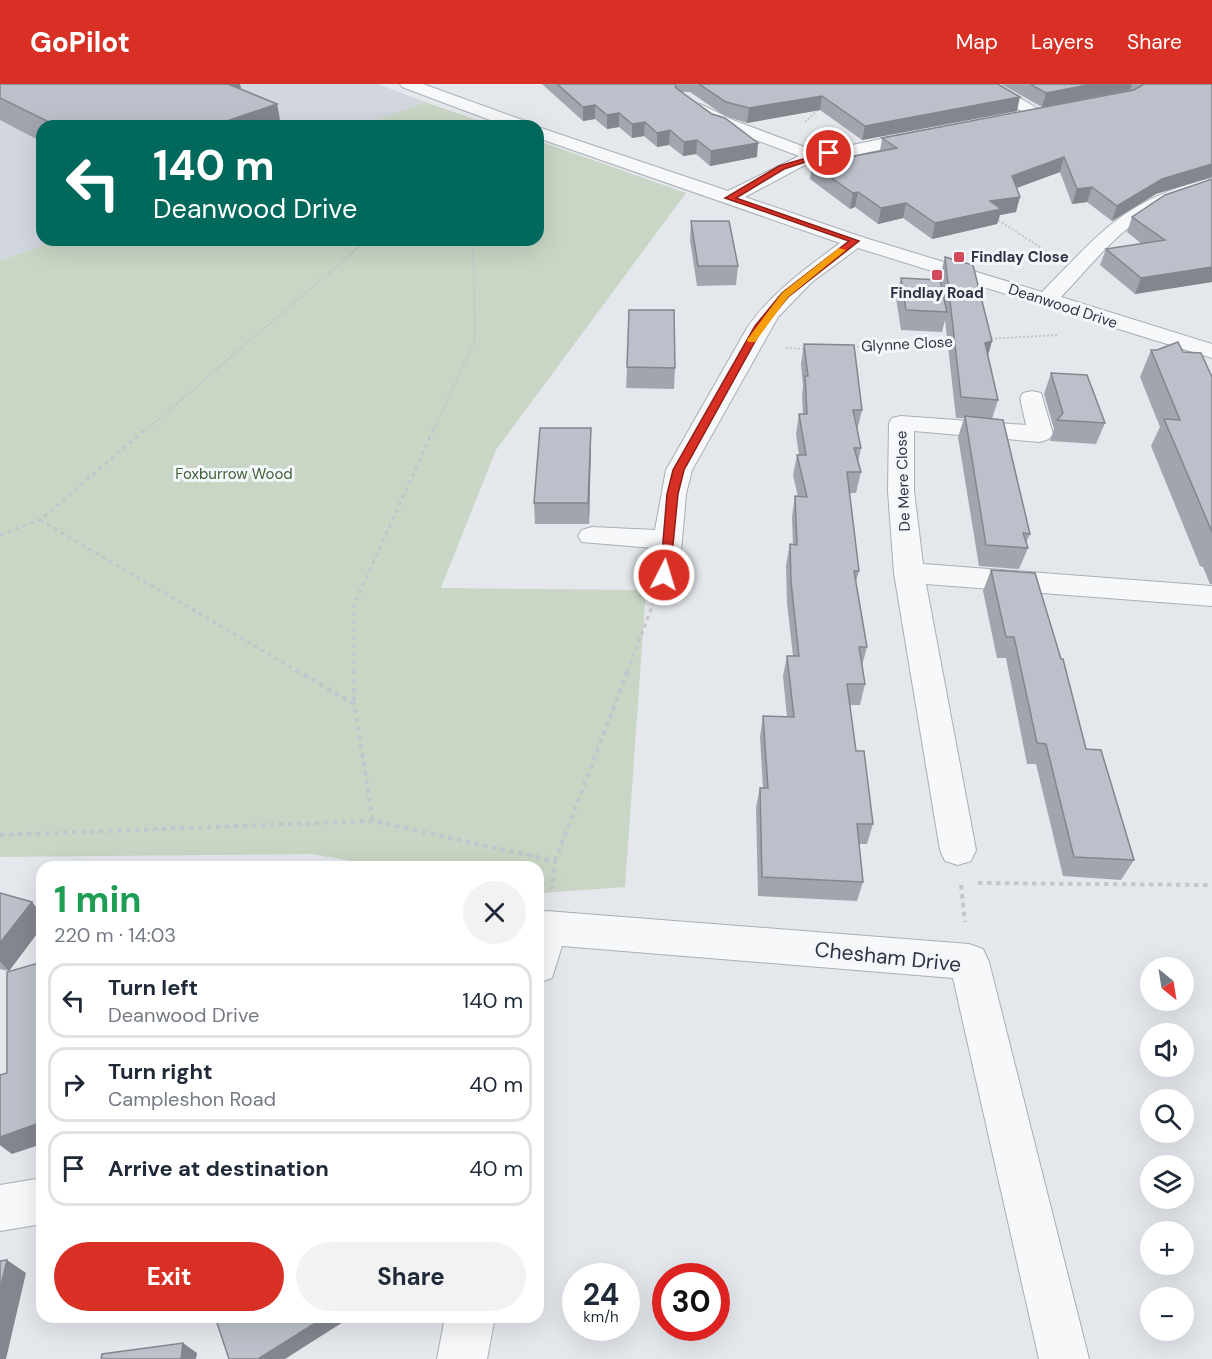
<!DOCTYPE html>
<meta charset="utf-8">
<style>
:root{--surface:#fff;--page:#f2f2f3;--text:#1f2937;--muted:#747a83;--line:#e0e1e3;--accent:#d93025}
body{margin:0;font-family:"DM Sans",sans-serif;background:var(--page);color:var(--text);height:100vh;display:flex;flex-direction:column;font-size:22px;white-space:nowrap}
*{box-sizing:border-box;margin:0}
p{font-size:20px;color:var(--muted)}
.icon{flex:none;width:33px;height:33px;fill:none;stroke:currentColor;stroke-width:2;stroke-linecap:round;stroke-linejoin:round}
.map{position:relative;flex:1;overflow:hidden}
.sheet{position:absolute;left:36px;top:777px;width:508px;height:462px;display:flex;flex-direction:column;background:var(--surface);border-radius:18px;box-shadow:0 6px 24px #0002}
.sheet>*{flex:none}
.hud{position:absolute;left:36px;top:36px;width:508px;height:126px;border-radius:18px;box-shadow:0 6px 24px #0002;background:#00695c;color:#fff;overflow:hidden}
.needle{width:39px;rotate:150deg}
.controls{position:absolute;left:1140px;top:873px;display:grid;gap:12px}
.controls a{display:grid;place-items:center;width:54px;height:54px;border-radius:50%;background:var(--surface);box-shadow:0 6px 24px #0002;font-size:30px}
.speed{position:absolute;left:562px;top:1179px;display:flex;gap:12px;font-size:30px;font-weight:700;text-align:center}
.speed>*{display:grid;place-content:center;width:78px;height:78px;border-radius:50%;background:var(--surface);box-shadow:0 6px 24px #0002;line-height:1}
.speed small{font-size:15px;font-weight:400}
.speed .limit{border:9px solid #d22;background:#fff;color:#111}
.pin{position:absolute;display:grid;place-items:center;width:51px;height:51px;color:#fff;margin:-26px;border:3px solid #fff;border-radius:50%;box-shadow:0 2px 6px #0007}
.me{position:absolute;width:66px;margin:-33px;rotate:5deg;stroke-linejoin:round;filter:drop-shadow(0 0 4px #0008)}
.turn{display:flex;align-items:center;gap:21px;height:126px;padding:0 18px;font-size:27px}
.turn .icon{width:78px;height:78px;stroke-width:2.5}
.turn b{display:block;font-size:42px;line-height:51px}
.round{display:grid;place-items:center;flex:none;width:63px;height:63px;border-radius:32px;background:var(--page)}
.head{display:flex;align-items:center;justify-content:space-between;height:102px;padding:0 18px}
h1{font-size:36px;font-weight:700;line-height:45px;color:#1e9e55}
.primary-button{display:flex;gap:12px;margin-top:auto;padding:12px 18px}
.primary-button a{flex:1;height:69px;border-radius:36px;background:var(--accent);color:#fff;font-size:24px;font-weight:700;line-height:69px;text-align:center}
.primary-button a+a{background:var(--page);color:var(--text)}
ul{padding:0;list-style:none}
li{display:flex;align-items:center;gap:18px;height:75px;margin:0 12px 9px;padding:0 6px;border:3px solid var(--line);border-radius:18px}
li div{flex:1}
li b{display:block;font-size:22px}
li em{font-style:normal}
header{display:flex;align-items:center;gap:36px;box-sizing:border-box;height:84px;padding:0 30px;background:var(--accent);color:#fff}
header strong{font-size:28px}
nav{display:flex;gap:33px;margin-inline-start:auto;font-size:21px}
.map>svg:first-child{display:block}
</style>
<header>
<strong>GoPilot</strong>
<nav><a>Map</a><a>Layers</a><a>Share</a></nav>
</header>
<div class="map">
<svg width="1212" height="1275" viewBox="0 0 1212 1275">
<rect width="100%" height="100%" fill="#e4e7ec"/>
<polygon fill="#d2d6de" points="0,0 378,0 425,18 361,42 42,42 42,156 56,156 0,177"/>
<g fill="#c9d6c5">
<polygon points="425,18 494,42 361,42"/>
<polygon points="539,57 686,109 496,366 441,504 646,506 625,803 541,809 538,783 387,783 311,770 0,773 0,177 56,156 538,156"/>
</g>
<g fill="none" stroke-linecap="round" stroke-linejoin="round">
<defs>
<g id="minor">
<polygon points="400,0 423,0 528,38 530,42 506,42 402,3"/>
<polygon points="976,0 996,0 1047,30 1045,34 1033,34"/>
<path d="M700 20 733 36 818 68 925 46 931 47 934 51 931 55 803 82 745 113 862 153 1042 208C1103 146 1124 116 1212 94V106C1191 112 1170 118 1151 128 1115 149 1089 184 1061 213L1212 260V274L858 164 812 198 778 233 692 386 686 410 679 491 674 498 664 501 654 498 649 491 653 464 582 458 578 452 582 446 592 443 655 446 666 386 747 244C771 209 806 184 840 159L538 54V43L728 107 799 72 721 43 692 25Z"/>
<polygon points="1032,307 1041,309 1053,350 1049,355 1040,358 914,347 914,407 923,480 1212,502 1212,522 926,500 976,766 971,777 958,781 945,777 940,766 894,489 888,407 889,339 892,334 901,332 1026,341 1020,314 1023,309"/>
<polygon points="546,827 969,860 983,865 989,878 1089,1275 1039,1275 953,894 562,862 552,894 538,899 538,830"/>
<polygon points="42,1094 42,1140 0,1147 0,1101"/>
<polygon points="445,1233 495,1233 487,1275 437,1275"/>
</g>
</defs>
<use href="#minor" stroke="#a9aeb7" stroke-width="2"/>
<g stroke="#c2c5cb" stroke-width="2" stroke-dasharray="2 2" stroke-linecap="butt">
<polyline points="805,38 821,23"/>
<polyline points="995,134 1049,169"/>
<polyline points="987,255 1058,251"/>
<polyline points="849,263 950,257"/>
<polyline points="786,264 806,265"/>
<polyline points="146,346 367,156"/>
<polyline points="434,346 475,255 473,156"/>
</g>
<g stroke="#c2c5cb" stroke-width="3" stroke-dasharray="4 4" stroke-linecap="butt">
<polyline points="40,436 299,588"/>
<polyline points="0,451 40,436 147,344"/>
<polyline points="354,588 354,521 434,344"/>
<polyline points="627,588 653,520"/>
</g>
<g stroke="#c2c5cb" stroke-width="4" stroke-dasharray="4.5 4.5" stroke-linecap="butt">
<polyline points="296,586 354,620 373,737"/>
<polyline points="354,586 354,620"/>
<polyline points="0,751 373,737 555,777 552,805"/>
<polyline points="555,777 628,586"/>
<polyline points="978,799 1212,801"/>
<polyline points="961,801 965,838"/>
</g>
<use href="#minor" fill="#f7f8fa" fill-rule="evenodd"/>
</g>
<g fill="#a1a5ae">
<polygon points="0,0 241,5 277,20 281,42 42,42 42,58 0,36"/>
<polygon points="542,0 998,0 1017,27 862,56 820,26 747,39 725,32 690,8 682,8 757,73 710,82 696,70 683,72 669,61 657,63 644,52 632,54 619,43 607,45 595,35 583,37"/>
<polygon points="1001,0 1212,0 1156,110 1112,137 1087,118 1072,120 1060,88 1017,104 1016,128 1000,131 997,140 932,155 903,134 878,140 855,123 850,125 810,95 812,80 880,67 882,54 1131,7 1130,6 1042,23"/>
<polygon points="1212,95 1212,198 1135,210 1100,181 1106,165 1142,160 1127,148 1132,133"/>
<polygon points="691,137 738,182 736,201 697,202 690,156"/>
<polygon points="945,173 992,257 988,272 998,316 992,335 1030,450 1026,459 1028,464 1019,485 979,482 958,353 964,334 956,334 945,236 942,248 901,246 896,214 901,194 941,200 940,192"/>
<polygon points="804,260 862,326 857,347 861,364 858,379 861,388 856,409 850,409 859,487 856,498 867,563 862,582 865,600 860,621 850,621 856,667 873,740 867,760 859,760 863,798 857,817 758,812 756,723 760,704 763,704 760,653 763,632 787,633 783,592 787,572 793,572 787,519 786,481 790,460 793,461 792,433 795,412 798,413 793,391 797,371 799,371 796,350 799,330 803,330 802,312 803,301 801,280"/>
<polygon points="1151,266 1183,268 1212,293 1212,500 1210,500 1203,483 1200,482 1151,362 1160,343 1140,293"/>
<polygon points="627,283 675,284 674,305 626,304"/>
<polygon points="1051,289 1105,339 1096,360 1050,357 1054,345 1044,310"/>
<polygon points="591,344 589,440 535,440 534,419"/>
<polygon points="991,486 1086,665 1134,776 1121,796 1063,792 1036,680 1027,680 1006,574 997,574 983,507"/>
<polygon points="0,809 32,818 42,831 42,843 9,887 12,1070 0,1061 0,991 7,989 8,887 0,885"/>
</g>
<g fill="#83868d">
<polygon points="227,0 240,0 246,23"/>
<polygon points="1093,0 1132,0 1130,6 1042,23 1046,9"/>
<polygon points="822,12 820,26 747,39 749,24"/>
<polygon points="1020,13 1017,27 862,56 865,42"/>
<polygon points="277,20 281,42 212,42"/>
<polygon points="595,21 595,35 583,37 583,23"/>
<polygon points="619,29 619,43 607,45 607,31"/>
<polygon points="81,38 82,42 69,42"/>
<polygon points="645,38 644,52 632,54 632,40"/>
<polygon points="670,46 669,61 657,63 657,49"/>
<polygon points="697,56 696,70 683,72 684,58"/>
<polygon points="758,59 757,73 710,82 711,67"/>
<polygon points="1064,73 1060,88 1008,107 1012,92"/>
<polygon points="1212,80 1212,93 1156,110 1112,137 1117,122 1162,95"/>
<polygon points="1092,103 1087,118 1072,120 1077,105"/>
<polygon points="858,108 855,123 850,125 853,109"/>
<polygon points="1020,113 1016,128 1000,131 997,140 932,155 935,139 990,117"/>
<polygon points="906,119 903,134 878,140 881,124"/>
<polygon points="1212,183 1212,198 1135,210 1141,194"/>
<polygon points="992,257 986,277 985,259"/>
<polygon points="591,344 591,365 589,440 588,419"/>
<polygon points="32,818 42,831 42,843 9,887 0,877 0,859"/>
<polygon points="42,1038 42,1060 12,1070 0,1061 0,1053"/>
<polygon points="7,1176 26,1189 6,1275 0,1275 0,1205"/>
<polygon points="325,1233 351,1233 285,1275 258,1275"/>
<polygon points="183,1259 197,1269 196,1275 181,1275"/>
</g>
<g fill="#bbc0ca" stroke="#83868d" stroke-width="1.5">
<polygon points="0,0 228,0 277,20 212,42 89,42 81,38 69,42 57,42 0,14"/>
<polygon points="557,0 675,0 676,4 712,30 725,34 758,59 711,67 697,56 684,58 670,46 657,49 645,38 632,40 619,29 607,31 595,21 583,23"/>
<polygon points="699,0 998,0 1020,13 865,42 822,12 749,24 726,18"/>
<polygon points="1030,0 1093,0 1046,9"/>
<polygon points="1144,0 1212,0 1212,80 1162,95 1117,122 1092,103 1077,105 1064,73 1012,92 1020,113 990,117 1001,125 935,139 906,119 881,124 858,108 853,109 812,80 897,64 882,54 1134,6"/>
<polygon points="1212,95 1212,183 1141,194 1106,165 1165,156 1132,133 1165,111"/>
<polygon points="691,137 729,137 738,182 698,182"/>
<polygon points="945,173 973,181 992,257 985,259 998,316 961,313"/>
<polygon points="901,194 940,196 947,228 906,226"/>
<polygon points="629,226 674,226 675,284 627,283"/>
<polygon points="1178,258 1183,268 1201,269 1212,293 1212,448 1164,335 1180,336 1151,266 1157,266"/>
<polygon points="804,260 854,261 862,326 853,326 861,364 854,364 861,388 847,388 859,487 854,487 867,563 859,563 865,600 847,600 856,667 864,667 873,740 857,740 863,798 762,793 760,704 768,704 763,632 794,633 787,572 799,572 791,498 790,460 797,461 795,412 807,413 797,371 806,371 799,330 807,330 805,292 808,292"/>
<polygon points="1051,289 1087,291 1105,339 1057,336 1063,329"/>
<polygon points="965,332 1003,336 1030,450 1023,449 1028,464 986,461"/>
<polygon points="540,344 591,344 588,419 534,419"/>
<polygon points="991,486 1035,489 1061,575 1063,575 1086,665 1101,666 1134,776 1074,773 1046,660 1037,659 1014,553 1006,553"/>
<polygon points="0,809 32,818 0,859"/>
<polygon points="42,878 42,1038 0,1053 0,991 7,989 7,888"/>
<polygon points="7,1176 0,1205 0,1177"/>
<polygon points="215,1233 325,1233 258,1275 229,1275"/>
<polygon points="183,1259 181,1275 101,1275 102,1270"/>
</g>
<polygon fill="#d93025" stroke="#8d1f18" stroke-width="1.5" points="827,68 833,69 784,85 736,114 859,157 788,213 762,245 684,386 678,410 670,491 664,495 660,494 667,410 673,386 755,242 782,209 849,157 725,114 779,82"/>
<polygon fill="#f59e0b" points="839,164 846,166 788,213 755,258 748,258 747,256 782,209"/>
<g fill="#d1495b" stroke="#f4f6f9" stroke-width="2">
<rect x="953" y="167" width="12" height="12" rx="3"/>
<rect x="931" y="185" width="12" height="12" rx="3"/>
</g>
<g text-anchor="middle" stroke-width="6" stroke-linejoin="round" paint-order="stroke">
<g font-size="15" font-weight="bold" fill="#2b3445" stroke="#f4f6f9" text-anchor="start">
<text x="971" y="178">Findlay Close</text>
<text x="937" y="214" text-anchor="middle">Findlay Road</text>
</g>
<g font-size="15" fill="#2b3445" stroke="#f4f6f9">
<text transform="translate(1063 222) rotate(18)" y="5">Deanwood Drive</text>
<text transform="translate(907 260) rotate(-3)" y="5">Glynne Close</text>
<text transform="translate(903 397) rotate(-92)" y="5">De Mere Close</text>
</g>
<g font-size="15" fill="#3f6138" stroke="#f4f6f9">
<text x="234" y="395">Foxburrow Wood</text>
</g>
<g font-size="21" fill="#2b3445" stroke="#f4f6f9">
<text transform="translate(888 873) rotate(6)" y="7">Chesham Drive</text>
</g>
</g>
</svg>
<div class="controls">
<a><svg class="needle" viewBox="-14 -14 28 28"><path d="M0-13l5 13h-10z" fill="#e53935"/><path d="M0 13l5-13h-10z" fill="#747a83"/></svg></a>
<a><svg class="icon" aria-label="sound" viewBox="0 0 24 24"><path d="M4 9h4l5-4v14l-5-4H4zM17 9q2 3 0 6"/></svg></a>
<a><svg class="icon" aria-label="search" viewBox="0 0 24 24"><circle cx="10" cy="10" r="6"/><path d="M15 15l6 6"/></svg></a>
<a><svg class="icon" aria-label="layers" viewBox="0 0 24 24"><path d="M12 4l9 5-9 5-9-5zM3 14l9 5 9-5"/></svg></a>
<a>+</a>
<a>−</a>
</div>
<div class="speed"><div>24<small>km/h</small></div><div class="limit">30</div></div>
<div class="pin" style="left:829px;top:69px;background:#d93025"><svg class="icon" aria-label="arrive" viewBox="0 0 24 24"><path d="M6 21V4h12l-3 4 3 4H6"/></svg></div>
<svg class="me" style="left:664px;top:491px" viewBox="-20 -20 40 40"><circle r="17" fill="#d93025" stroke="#fff" stroke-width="3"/><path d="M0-11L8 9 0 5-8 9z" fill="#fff"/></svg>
<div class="hud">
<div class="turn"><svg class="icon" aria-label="left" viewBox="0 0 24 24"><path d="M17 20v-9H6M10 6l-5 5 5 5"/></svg><div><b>140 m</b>Deanwood Drive</div></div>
</div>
<section class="sheet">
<div class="head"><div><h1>1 min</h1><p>220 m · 14:03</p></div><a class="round"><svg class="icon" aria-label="close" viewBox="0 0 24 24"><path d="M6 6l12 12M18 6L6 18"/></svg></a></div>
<ul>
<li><svg class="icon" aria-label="left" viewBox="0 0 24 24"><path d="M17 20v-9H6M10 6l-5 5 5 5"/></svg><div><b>Turn left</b><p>Deanwood Drive</p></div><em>140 m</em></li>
<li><svg class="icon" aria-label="right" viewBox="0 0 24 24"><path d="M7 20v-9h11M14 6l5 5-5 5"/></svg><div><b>Turn right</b><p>Campleshon Road</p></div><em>40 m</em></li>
<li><svg class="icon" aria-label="arrive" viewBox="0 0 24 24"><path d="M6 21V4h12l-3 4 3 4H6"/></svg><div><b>Arrive at destination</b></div><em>40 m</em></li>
</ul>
<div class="primary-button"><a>Exit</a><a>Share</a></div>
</section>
</div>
